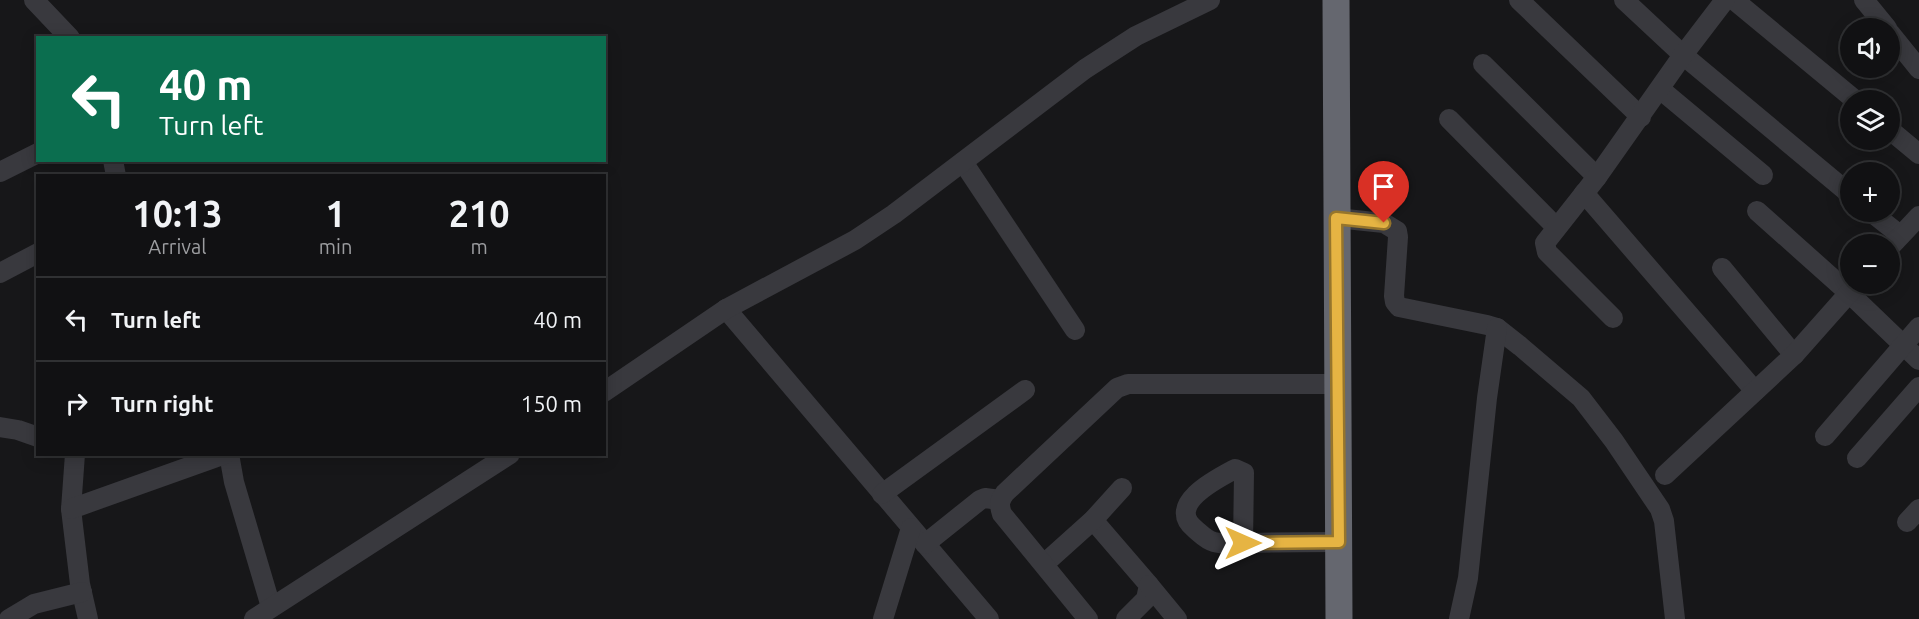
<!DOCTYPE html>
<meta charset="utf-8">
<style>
:root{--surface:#111113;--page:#1e1f21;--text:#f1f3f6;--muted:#9c9da0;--line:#303133}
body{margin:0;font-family:Ubuntu,sans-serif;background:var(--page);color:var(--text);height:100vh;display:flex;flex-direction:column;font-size:22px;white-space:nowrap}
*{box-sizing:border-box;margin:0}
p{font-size:20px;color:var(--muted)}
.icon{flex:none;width:33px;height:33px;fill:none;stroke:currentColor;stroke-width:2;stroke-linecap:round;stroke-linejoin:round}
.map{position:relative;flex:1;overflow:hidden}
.panel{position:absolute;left:36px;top:174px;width:570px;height:282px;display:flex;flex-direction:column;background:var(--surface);border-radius:0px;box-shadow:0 3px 15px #0003,0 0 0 2px var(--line)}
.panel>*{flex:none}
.top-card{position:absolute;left:36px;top:36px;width:570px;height:126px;border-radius:0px;box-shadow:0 3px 15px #0003,0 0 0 2px var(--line);background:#0b6e4f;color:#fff;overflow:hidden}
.fabs{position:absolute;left:1840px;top:18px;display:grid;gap:12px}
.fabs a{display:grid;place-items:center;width:60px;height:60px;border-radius:50%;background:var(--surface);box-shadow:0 3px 15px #0003,0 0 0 2px var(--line);font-size:30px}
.pin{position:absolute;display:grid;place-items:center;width:51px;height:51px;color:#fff;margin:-62px -26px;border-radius:50% 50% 50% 0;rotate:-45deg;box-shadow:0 0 6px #0007}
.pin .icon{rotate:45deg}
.me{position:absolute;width:66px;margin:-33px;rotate:90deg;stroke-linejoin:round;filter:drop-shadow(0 0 4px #0008)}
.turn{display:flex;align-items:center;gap:21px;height:126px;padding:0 24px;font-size:27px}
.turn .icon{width:78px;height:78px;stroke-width:2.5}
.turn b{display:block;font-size:42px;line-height:51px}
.eta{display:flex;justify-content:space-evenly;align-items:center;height:102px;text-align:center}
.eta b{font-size:36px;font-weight:600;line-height:42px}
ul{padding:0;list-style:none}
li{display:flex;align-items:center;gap:18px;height:84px;padding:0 24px;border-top:2px solid var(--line)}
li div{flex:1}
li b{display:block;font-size:22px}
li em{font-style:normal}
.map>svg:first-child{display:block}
</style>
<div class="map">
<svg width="1919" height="619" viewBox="0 0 1919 619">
<rect width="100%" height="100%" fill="#171719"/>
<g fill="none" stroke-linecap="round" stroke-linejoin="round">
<g stroke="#39393e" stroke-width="20">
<polyline points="34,0 70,38"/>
<polyline points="1519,0 1641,117"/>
<polyline points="1624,0 1683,55 1851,195"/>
<polyline points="1734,0 1855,100"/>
<polyline points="1864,0 1887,28"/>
<polyline points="1890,33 1919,69"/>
<polyline points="1483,64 1597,177"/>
<polyline points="1660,89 1763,175"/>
<polyline points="1449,119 1556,227"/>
<polyline points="1890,130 1919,154"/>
<polyline points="113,160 116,176"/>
<polyline points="963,162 1075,330"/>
<polyline points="0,172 38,153"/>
<polyline points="1584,193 1755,391"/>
<polyline points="1757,211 1849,293 1919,360"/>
<polyline points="1871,212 1900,235"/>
<polyline points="1336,218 1384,223 1397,231 1398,237 1394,296 1395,302 1399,307 1487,325 1497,328 1520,346 1581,398 1614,441 1660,509 1664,521 1675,619"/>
<polyline points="1890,247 1919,216"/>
<polyline points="1722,268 1794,355"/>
<polyline points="0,273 38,253"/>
<polyline points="726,309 989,619"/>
<polyline points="1613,318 1547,252 1545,243 1597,177 1683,55 1725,0"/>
<polyline points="604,392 726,309 855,240 894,214 1085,69 1136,36 1210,0"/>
<polyline points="0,427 18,430 38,437"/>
<polyline points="1825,436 1919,327"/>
<polyline points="75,454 71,509 80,584 88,619"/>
<polyline points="229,454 234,482 271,607"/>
<polyline points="1857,458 1919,387"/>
<polyline points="1665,475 1794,355 1857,284"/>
<polyline points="882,494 1025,390"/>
<polyline points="71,509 225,454"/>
<polyline points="1093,520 1149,585 1146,599 1126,619"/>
<polyline points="1907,522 1919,509"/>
<path d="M1243 543 1244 473 1235 469C1216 479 1165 505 1195 529 1201 534 1206 540 1214 542 1225 545 1239 543 1251 543 1280 542 1310 542 1339 542"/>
<polyline points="925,544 980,500 985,498 1000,500"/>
<polyline points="1044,564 1093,520 1122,488"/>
<polyline points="1149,585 1177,619"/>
<polyline points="9,619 34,604 82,592"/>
<polyline points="254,619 510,454"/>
<polyline points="883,619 911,528"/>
<path d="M1088 619 1002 514C999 505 999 501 1005 493L1117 388 1128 384H1338"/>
<polyline points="1459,619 1468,578 1487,398 1497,328"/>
</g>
<polyline stroke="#65676f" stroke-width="27" points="1336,0 1339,619"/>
</g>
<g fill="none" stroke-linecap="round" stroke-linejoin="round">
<defs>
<polyline id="route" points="1243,543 1339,542 1336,218 1384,223"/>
</defs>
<use href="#route" stroke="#96752c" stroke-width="15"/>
<use href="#route" stroke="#e6b443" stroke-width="10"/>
</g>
</svg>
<div class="fabs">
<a><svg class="icon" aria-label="sound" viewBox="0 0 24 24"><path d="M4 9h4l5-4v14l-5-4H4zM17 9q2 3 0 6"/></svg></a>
<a><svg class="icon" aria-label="layers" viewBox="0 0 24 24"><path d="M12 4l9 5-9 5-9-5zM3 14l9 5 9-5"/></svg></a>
<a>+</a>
<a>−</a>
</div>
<div class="pin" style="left:1384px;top:223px;background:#d93025"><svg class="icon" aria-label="arrive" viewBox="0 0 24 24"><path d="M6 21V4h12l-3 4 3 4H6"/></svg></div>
<svg class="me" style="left:1243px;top:543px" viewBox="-20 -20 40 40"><path d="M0-17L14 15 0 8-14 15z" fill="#e6b443" stroke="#fff" stroke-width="4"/></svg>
<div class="top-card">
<div class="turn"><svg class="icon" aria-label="left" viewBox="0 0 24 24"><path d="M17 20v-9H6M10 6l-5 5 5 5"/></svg><div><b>40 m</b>Turn left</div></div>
</div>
<section class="panel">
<div class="eta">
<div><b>10:13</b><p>Arrival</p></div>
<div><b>1</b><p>min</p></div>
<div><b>210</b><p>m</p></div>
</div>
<ul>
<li><svg class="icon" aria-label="left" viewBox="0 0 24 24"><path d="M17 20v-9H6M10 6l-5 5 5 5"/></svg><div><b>Turn left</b></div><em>40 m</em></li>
<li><svg class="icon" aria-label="right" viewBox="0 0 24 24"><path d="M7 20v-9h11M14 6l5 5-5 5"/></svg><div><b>Turn right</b></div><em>150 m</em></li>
</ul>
</section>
</div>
